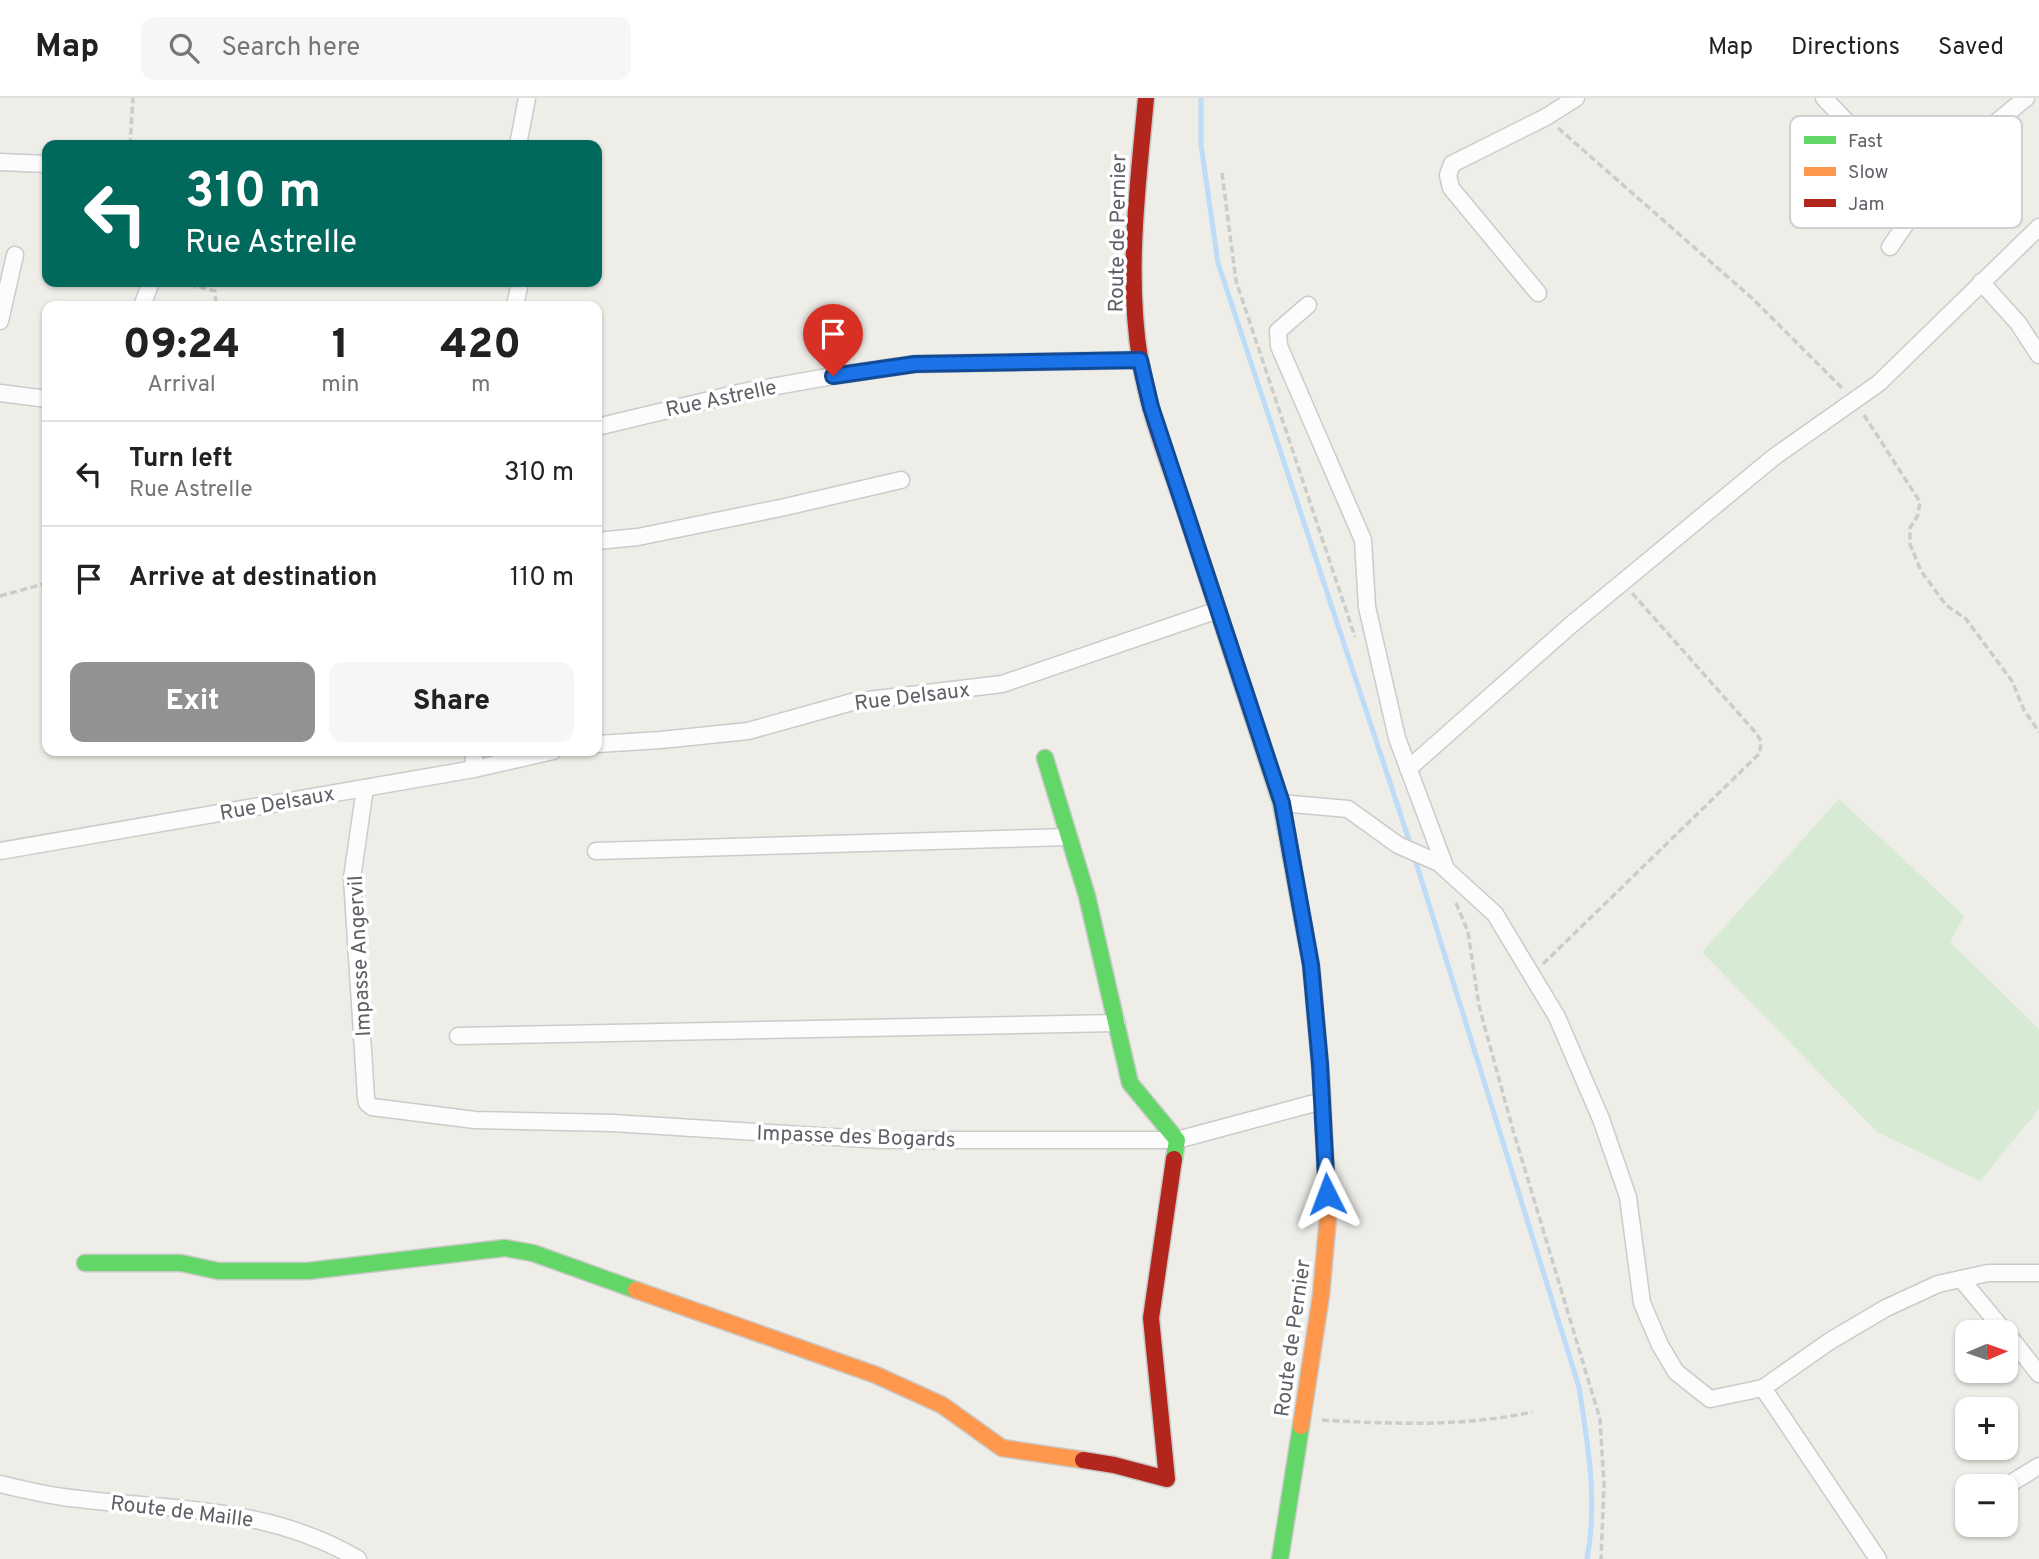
<!DOCTYPE html>
<meta charset="utf-8">
<style>
:root{--surface:#fff;--page:#f6f6f6;--text:#222;--muted:#767676;--line:#e0e0e0;--accent:#909294}
body{margin:0;font-family:Overpass,sans-serif;background:var(--page);color:var(--text);height:100vh;display:flex;flex-direction:column;font-size:26px;white-space:nowrap}
*{box-sizing:border-box;margin:0}
p{font-size:23px;color:var(--muted)}
.icon{flex:none;width:38px;height:38px;fill:none;stroke:currentColor;stroke-width:2;stroke-linecap:round;stroke-linejoin:round}
.map{position:relative;flex:1;overflow:hidden}
.details{position:absolute;left:42px;top:203px;width:560px;height:455px;display:flex;flex-direction:column;background:var(--surface);border-radius:14px;box-shadow:0 2px 5px #0004}
.details>*{flex:none}
.hud{position:absolute;left:42px;top:42px;width:560px;height:147px;border-radius:14px;box-shadow:0 2px 5px #0004;background:#00695c;color:#fff;overflow:hidden}
.needle{width:46px;rotate:88deg}
.controls{position:absolute;left:1955px;top:1222px;display:grid;gap:14px}
.controls a{display:grid;place-items:center;width:63px;height:63px;border-radius:14px;background:var(--surface);box-shadow:0 2px 5px #0004;font-size:35px}
.pin{position:absolute;display:grid;place-items:center;width:60px;height:60px;color:#fff;margin:-72px -30px;border-radius:50% 50% 50% 0;rotate:-45deg;box-shadow:0 0 7px #0007}
.pin .icon{rotate:45deg}
.me{position:absolute;width:77px;margin:-38px;rotate:357deg;stroke-linejoin:round;filter:drop-shadow(0 0 5px #0008)}
.turn{display:flex;align-items:center;gap:24px;height:147px;padding:0 28px;font-size:32px}
.turn .icon{width:91px;height:91px;stroke-width:2.5}
.turn b{display:block;font-size:49px;line-height:60px}
.eta{display:flex;justify-content:space-evenly;align-items:center;height:119px;text-align:center}
.eta b{font-size:42px;font-weight:800;line-height:49px}
.cta{display:flex;gap:14px;margin-top:auto;padding:14px 28px}
.cta a{flex:1;height:80px;border-radius:14px;background:var(--accent);color:#fff;font-size:28px;font-weight:800;line-height:80px;text-align:center}
.cta a+a{background:var(--page);color:var(--text)}
ul{padding:0;list-style:none}
li{display:flex;align-items:center;gap:21px;height:105px;padding:0 28px;border-top:2px solid var(--line)}
li div{flex:1}
li b{display:block;font-size:26px}
li em{font-style:normal}
header{display:flex;align-items:center;gap:42px;box-sizing:border-box;height:98px;padding:0 35px;background:var(--surface);border-bottom:2px solid var(--line)}
header strong{font-size:33px}
nav{display:flex;gap:38px;margin-inline-start:auto;font-size:24px}
.search{width:490px;height:63px;background:var(--page);display:flex;align-items:center;gap:18px;box-sizing:border-box;padding:0 24px;border-radius:14px;color:var(--muted);font-size:26px}
.map>svg:first-child{display:block}
</style>
<header>
<strong>Map</strong>
<div class="search"><svg class="icon" aria-label="search" viewBox="0 0 24 24"><circle cx="10" cy="10" r="6"/><path d="M15 15l6 6"/></svg>Search here</div>
<nav><a>Map</a><a>Directions</a><a>Saved</a></nav>
</header>
<div class="map">
<svg width="2039" height="1461" viewBox="0 0 2039 1461">
<rect width="100%" height="100%" fill="#eeede8"/>
<polygon fill="#d6ead4" points="1839,701 1964,818 1950,844 2039,931 2039,1011 1980,1083 1877,1034 1702,854"/>
<g fill="none" stroke-linecap="round" stroke-linejoin="round">
<g stroke="#bcdcf8" stroke-width="5">
<polyline points="1201,0 1201,47 1218,165 1411,748"/>
<path d="M1414 758 1579 1289C1588 1348 1598 1402 1587 1461"/>
</g>
<defs>
<g id="street">
<polyline points="1824,0 1921,102"/>
<polyline points="518,47 527,0"/>
<polyline points="0,64 47,66"/>
<polyline points="1890,149 1935,83 1960,54 2026,0"/>
<polyline points="1981,184 2018,225 2039,257"/>
<polyline points="1538,195 1451,90 1448,77 1452,66 1546,19 1576,0"/>
<polyline points="1308,207 1278,233 1279,248 1363,442 1367,509 1397,640 1446,771"/>
<polyline points="142,208 151,184"/>
<polyline points="515,208 520,184"/>
<polyline points="0,223 15,157"/>
<polyline points="0,295 47,301"/>
<polyline points="597,329 743,294 833,278 915,266 1140,262"/>
<polyline points="597,443 638,439 785,409 901,382"/>
<polyline points="597,646 661,642 748,633 852,604 1002,586 1218,512"/>
<polyline points="474,653 474,671"/>
<polyline points="1408,671 1572,526 1774,359 1879,285 2039,129"/>
<polyline points="365,690 352,780 366,1000 367,1005 372,1009 475,1022 613,1025 882,1042 1177,1042 1322,1003"/>
<polyline points="1281,705 1348,711 1398,747 1439,765 1495,816 1557,919 1601,1021 1628,1099 1642,1205 1660,1247 1676,1274 1710,1301 1763,1290 1830,1243 1886,1210 1938,1186 1988,1175 2039,1175"/>
<polyline points="0,753 474,671 553,653"/>
<polyline points="596,753 1069,739"/>
<polyline points="458,938 1117,925"/>
<polyline points="1961,1181 2005,1234"/>
<polyline points="2006,1234 2039,1276"/>
<polyline points="1763,1290 1878,1461"/>
<path d="M0 1386C21 1391 42 1396 63 1399 166 1413 265 1406 358 1461"/>
<polyline points="2006,1388 2039,1368"/>
</g>
<g id="fast">
<polyline points="1186,415 1281,705 1311,867 1321,978"/>
<polyline points="1045,660 1087,798 1130,985 1177,1042 1174,1061"/>
<polyline points="85,1165 181,1165 218,1173 308,1173 505,1150 533,1155 636,1192"/>
<polyline points="1280,1461 1301,1328"/>
</g>
<g id="slow">
<polyline points="636,1192 876,1277 942,1307 1002,1350 1083,1362"/>
<polyline points="1301,1328 1321,1197 1328,1119 1321,978"/>
</g>
<g id="jam">
<path d="M1146 0C1138 87 1126 174 1140 261 1148 314 1169 365 1186 415"/>
<polyline points="1083,1362 1114,1367 1167,1381 1151,1220 1174,1061"/>
</g>
</defs>
<use href="#street" stroke="#cbcbca" stroke-width="19"/>
<use href="#fast" stroke="#c9cac8" stroke-width="19"/>
<use href="#slow" stroke="#c9cac8" stroke-width="19"/>
<use href="#jam" stroke="#c9cac8" stroke-width="19"/>
<g stroke="#cacecb" stroke-width="3.5" stroke-dasharray="7 3.5" stroke-linecap="butt">
<polyline points="1558,30 1753,201 1844,292"/>
<polyline points="130,47 133,0"/>
<polyline points="1222,75 1236,183 1355,539"/>
<polyline points="179,184 215,193 216,208"/>
<polyline points="1864,317 1920,404 1918,417 1910,430 1910,446 1921,473 1946,507 1966,521 2012,583 2024,612 2039,634"/>
<polyline points="0,498 47,485"/>
<polyline points="1456,805 1468,834 1479,908 1513,1032 1600,1321 1604,1387 1601,1461"/>
<polyline points="1543,866 1760,655 1761,643 1756,635 1632,495"/>
<path d="M1322 1322C1392 1326 1463 1329 1532 1314"/>
</g>
<use href="#street" stroke="#fcfcfc" stroke-width="16"/>
<use href="#fast" stroke="#63d668" stroke-width="16"/>
<use href="#slow" stroke="#ff974d" stroke-width="16"/>
<use href="#jam" stroke="#b3261e" stroke-width="16"/>
</g>
<g fill="none" stroke-linecap="round" stroke-linejoin="round">
<defs>
<polyline id="route" points="833,278 915,266 1140,262 1151,309 1282,705 1311,867 1320,966 1327,1096"/>
</defs>
<use href="#route" stroke="#114b97" stroke-width="18"/>
<use href="#route" stroke="#1a73e8" stroke-width="12"/>
</g>
<g text-anchor="middle" stroke-width="7" stroke-linejoin="round" paint-order="stroke">
<g font-size="21" fill="#5d6166" stroke="#fff">
<text transform="translate(1117 135) rotate(-89)" y="7">Route de Pernier</text>
<text transform="translate(721 300) rotate(-12)" y="7">Rue Astrelle</text>
<text transform="translate(912 598) rotate(-7)" y="7">Rue Delsaux</text>
<text transform="translate(277 705) rotate(-10)" y="7">Rue Delsaux</text>
<text transform="translate(359 858) rotate(-93)" y="7">Impasse Angervil</text>
<text transform="translate(856 1038) rotate(2)" y="7">Impasse des Bogards</text>
<text transform="translate(1292 1240) rotate(-82)" y="7">Route de Pernier</text>
<text transform="translate(182 1413) rotate(7)" y="7">Route de Maille</text>
</g>
</g>
<rect x="1790" y="18" width="232" height="112" rx="10" fill="#fff" stroke="#ced0d1" stroke-width="2"/>
<rect x="1804" y="38" width="32" height="8" fill="#63d668"/>
<rect x="1804" y="69" width="32" height="9" fill="#ff974d"/>
<rect x="1804" y="101" width="32" height="8" fill="#b3261e"/>
<g font-size="19" fill="#5d6166">
<text x="1848" y="49">Fast</text>
<text x="1848" y="80">Slow</text>
<text x="1848" y="112">Jam</text>
</g>
</svg>
<div class="controls">
<a><svg class="needle" viewBox="-14 -14 28 28"><path d="M0-13l5 13h-10z" fill="#e53935"/><path d="M0 13l5-13h-10z" fill="#767676"/></svg></a>
<a>+</a>
<a>−</a>
</div>
<div class="pin" style="left:833px;top:278px;background:#d93025"><svg class="icon" aria-label="arrive" viewBox="0 0 24 24"><path d="M6 21V4h12l-3 4 3 4H6"/></svg></div>
<svg class="me" style="left:1327px;top:1096px" viewBox="-20 -20 40 40"><path d="M0-17L14 15 0 8-14 15z" fill="#1a73e8" stroke="#fff" stroke-width="4"/></svg>
<div class="hud">
<div class="turn"><svg class="icon" aria-label="left" viewBox="0 0 24 24"><path d="M17 20v-9H6M10 6l-5 5 5 5"/></svg><div><b>310 m</b>Rue Astrelle</div></div>
</div>
<section class="details">
<div class="eta">
<div><b>09:24</b><p>Arrival</p></div>
<div><b>1</b><p>min</p></div>
<div><b>420</b><p>m</p></div>
</div>
<ul>
<li><svg class="icon" aria-label="left" viewBox="0 0 24 24"><path d="M17 20v-9H6M10 6l-5 5 5 5"/></svg><div><b>Turn left</b><p>Rue Astrelle</p></div><em>310 m</em></li>
<li><svg class="icon" aria-label="arrive" viewBox="0 0 24 24"><path d="M6 21V4h12l-3 4 3 4H6"/></svg><div><b>Arrive at destination</b></div><em>110 m</em></li>
</ul>
<div class="cta"><a>Exit</a><a>Share</a></div>
</section>
</div>
